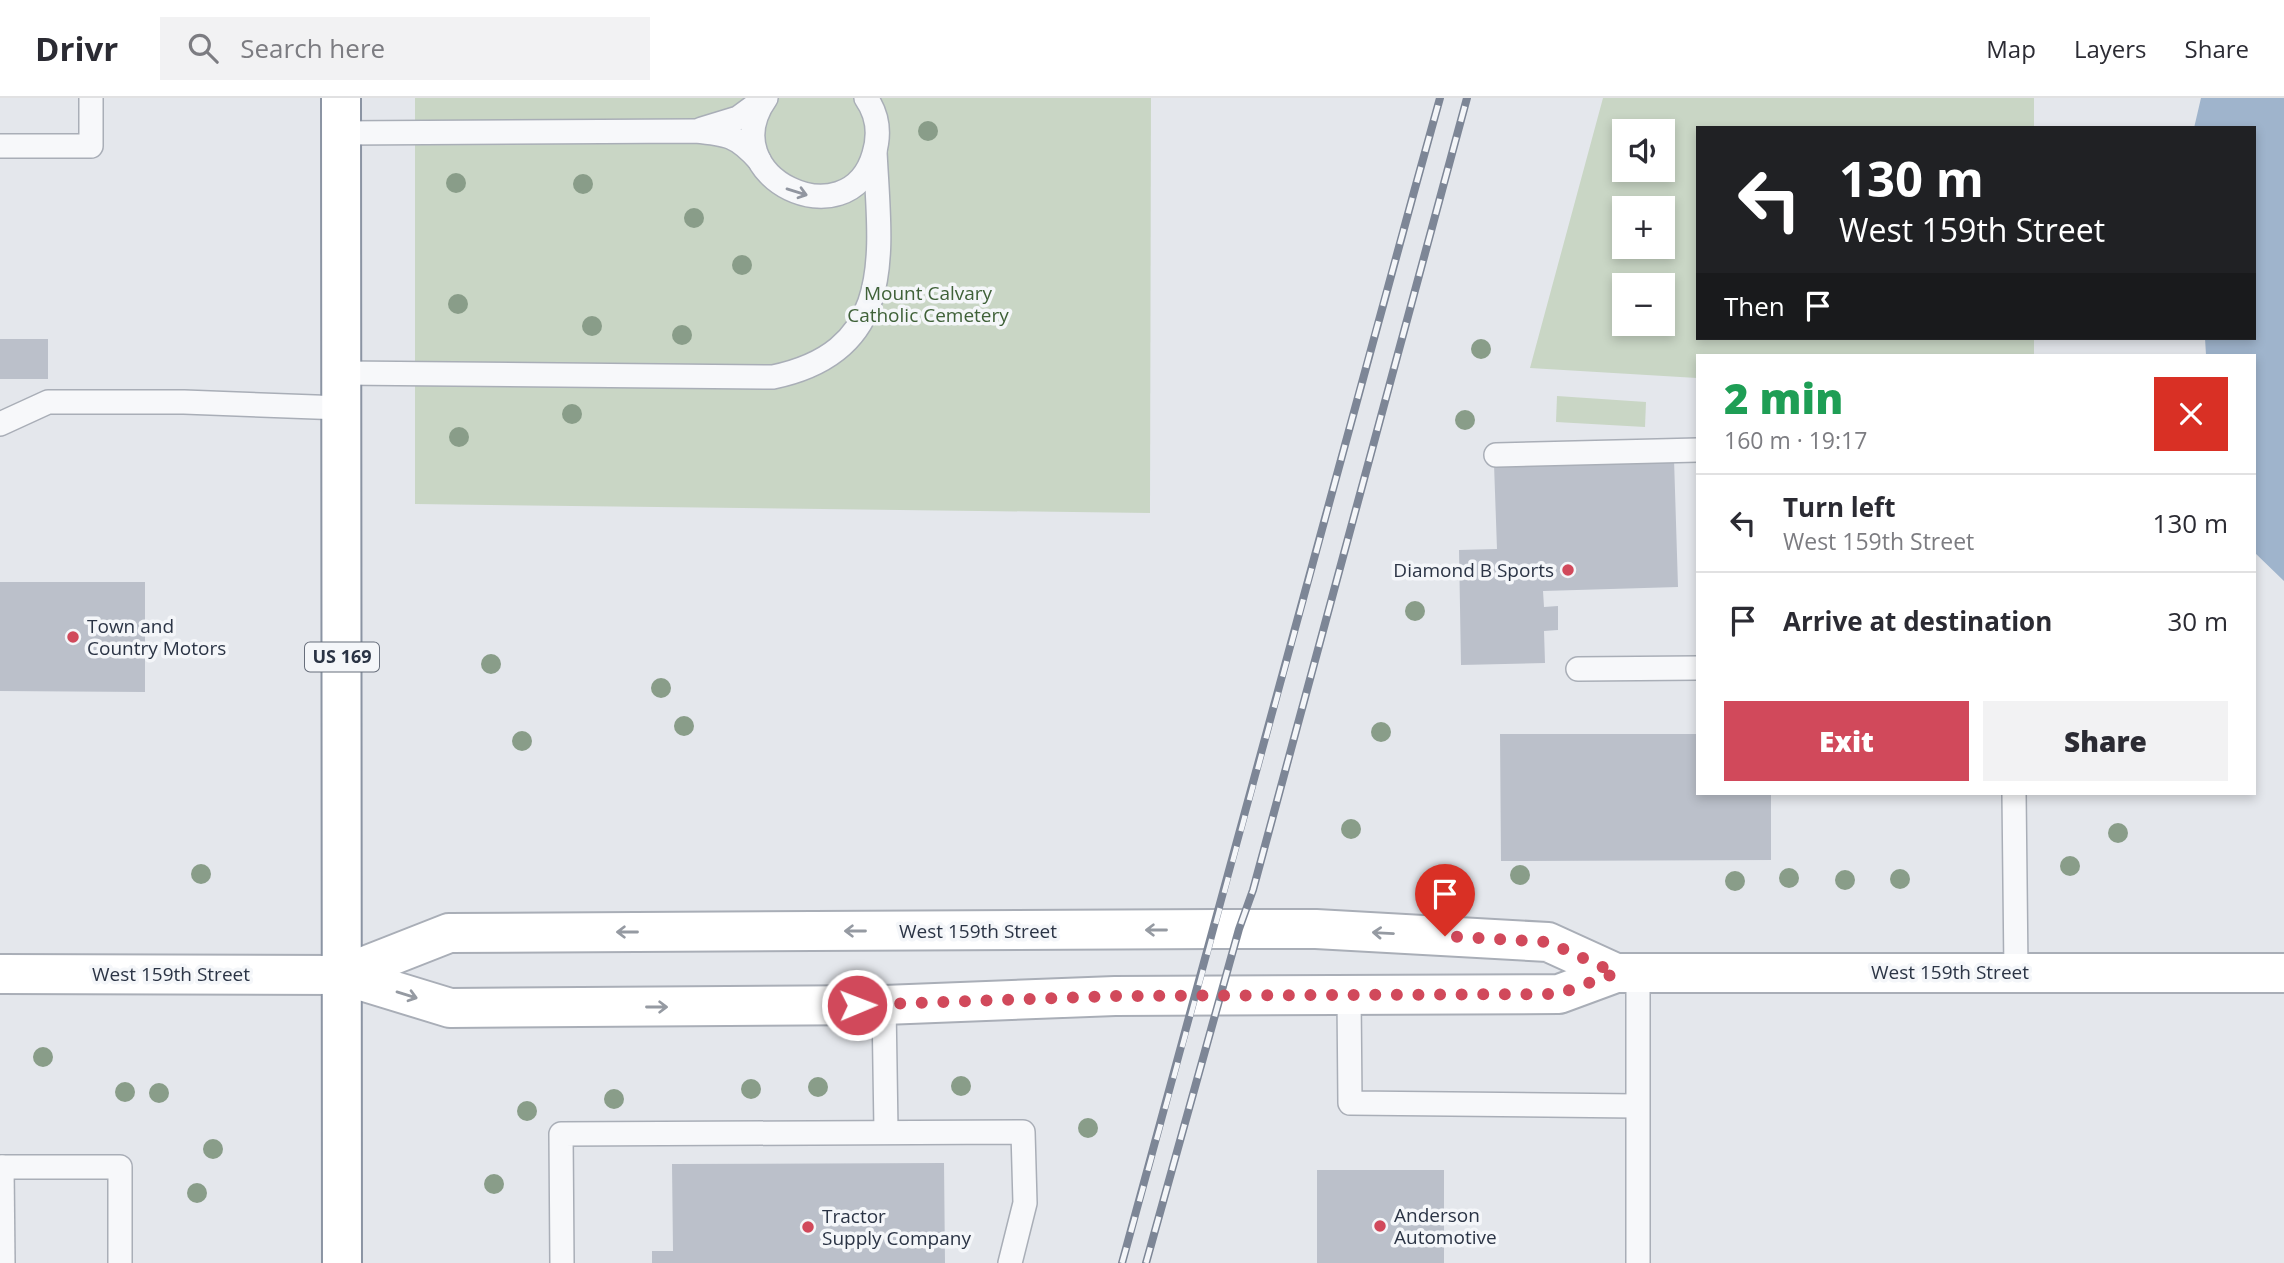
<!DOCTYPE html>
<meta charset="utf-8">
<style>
:root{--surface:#fff;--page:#f2f2f3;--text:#2b2b33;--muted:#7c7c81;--line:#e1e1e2;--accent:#d1495b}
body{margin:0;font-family:"Open Sans",sans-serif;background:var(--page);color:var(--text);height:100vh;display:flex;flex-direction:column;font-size:26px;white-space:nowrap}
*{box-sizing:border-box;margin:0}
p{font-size:23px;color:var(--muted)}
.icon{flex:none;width:38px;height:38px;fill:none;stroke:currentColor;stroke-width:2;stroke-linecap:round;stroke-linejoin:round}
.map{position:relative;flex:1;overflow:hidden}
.details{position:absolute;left:1696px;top:256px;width:560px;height:441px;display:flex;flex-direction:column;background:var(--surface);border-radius:0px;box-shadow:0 4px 10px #0003}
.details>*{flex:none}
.guide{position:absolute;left:1696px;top:28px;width:560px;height:214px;border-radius:0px;box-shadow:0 4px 10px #0003;background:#202124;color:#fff;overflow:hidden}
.fabs{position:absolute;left:1612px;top:21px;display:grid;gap:14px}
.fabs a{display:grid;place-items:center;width:63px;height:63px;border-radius:0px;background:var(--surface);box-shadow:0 4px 10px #0003;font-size:35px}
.pin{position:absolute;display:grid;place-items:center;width:60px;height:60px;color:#fff;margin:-72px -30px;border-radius:50% 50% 50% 0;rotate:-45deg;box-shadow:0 0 7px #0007}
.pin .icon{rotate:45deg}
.me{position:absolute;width:77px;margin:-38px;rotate:89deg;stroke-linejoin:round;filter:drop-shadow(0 0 5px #0008)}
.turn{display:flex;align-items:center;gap:24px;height:147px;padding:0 28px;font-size:32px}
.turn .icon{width:91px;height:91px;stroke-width:2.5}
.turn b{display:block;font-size:49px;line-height:60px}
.then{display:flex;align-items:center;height:66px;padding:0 28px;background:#0003;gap:14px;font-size:26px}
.round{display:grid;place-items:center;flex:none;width:74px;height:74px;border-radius:0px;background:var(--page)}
.summary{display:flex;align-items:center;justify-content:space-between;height:119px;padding:0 28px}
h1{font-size:42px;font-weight:800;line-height:52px;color:#1e9e55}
.primary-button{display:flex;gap:14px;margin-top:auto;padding:14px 28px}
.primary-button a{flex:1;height:80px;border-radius:0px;background:var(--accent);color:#fff;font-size:28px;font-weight:800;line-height:80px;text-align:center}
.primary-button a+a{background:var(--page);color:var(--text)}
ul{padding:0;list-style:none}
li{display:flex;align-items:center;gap:21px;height:98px;padding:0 28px;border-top:2px solid var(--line)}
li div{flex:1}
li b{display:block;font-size:26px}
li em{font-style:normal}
header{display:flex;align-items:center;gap:42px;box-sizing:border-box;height:98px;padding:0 35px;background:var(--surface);border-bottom:2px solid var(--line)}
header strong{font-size:33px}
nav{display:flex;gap:38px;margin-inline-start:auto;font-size:24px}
.search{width:490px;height:63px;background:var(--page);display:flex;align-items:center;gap:18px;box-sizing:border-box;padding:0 24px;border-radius:0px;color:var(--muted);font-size:26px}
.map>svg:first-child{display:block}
</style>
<header>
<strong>Drivr</strong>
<div class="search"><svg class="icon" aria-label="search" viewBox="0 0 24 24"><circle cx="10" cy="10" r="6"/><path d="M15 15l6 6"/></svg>Search here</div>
<nav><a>Map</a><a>Layers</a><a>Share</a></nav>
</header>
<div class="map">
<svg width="2284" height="1165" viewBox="0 0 2284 1165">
<rect width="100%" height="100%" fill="#e4e7ec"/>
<g fill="#c9d6c5" fill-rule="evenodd">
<polygon points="415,0 1151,0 1150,415 415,406"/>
<path d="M1603 0H2034V30H1698V240H2034V257H1698L1697 280 1530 270ZM1624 33H1662V72H1624ZM1624 110H1662V149H1624ZM1624 187H1662V226H1624Z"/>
<polygon points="1557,298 1646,304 1645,329 1556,324"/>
</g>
<polygon fill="#9fb4cc" points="2201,0 2284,0 2284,483 2254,454 2254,257 2206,257 2205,240 2254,240 2254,30 2194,30"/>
<g fill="#bbc0ca">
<rect x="0" y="241" width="48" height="40"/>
<polygon points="1674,361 1678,489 1543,493 1544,509 1558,508 1558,532 1544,533 1545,565 1461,567 1459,452 1497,451 1494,366"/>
<polygon points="0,484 145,484 145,594 0,593"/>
<polygon points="1500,636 1698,636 1698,695 1771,695 1771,762 1501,763"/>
<polygon points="944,1065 945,1165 652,1165 652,1153 673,1153 672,1066"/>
<rect x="1317" y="1072" width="127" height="93"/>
</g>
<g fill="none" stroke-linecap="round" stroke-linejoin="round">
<defs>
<g id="lane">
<path d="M766 0C710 79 849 144 874 56 880 36 878 17 866 0"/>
<polyline points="702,31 738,20 764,1"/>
<path d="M341 35 695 33C727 36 737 37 759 62"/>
<polyline points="0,48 91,48 91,0"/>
<path d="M342 275 773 279C898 253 880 154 875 54"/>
<polyline points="0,326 48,304 184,304 342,310"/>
<polyline points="1496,357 1698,352"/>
<polyline points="1578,571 1698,570"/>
<polyline points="2014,695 2016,873"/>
<polyline points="1638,875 1638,1165"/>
<polyline points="1349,898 1350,1005 1636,1008"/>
<polyline points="884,907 886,1032"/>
<polyline points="0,1069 120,1069 120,1165"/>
<polyline points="2,1069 3,1165"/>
<polyline points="562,1165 561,1036 1023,1034 1025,1105 1010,1165"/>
</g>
<g id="secondary">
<polyline points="0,876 342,877 450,910 884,907 1115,898 1559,896 1616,875 2284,875"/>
<polyline points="342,877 449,835 1216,831 1316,831 1548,844 1616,875"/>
</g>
<polyline id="highway" points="341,0 342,1165"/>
</defs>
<use href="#lane" stroke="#a9aeb7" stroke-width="26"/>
<use href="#secondary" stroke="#a9aeb7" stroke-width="42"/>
<use href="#highway" stroke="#8b94a3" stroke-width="42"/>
<use href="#lane" stroke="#f7f8fa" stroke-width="23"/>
<use href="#secondary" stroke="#fff" stroke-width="38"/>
<use href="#highway" stroke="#fff" stroke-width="38"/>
<defs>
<g id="rail">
<path d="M1122 1165C1231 778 1332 388 1440 0"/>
<polyline points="1146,1165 1239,831 1253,792 1467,0"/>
</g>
</defs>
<use href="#rail" stroke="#7d8696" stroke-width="8"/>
<use href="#rail" stroke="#f4f6f9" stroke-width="5" stroke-dasharray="16" stroke-linecap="butt"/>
</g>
<g fill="#899d89">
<circle cx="928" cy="33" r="10"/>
<circle cx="456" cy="85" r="10"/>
<circle cx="583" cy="86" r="10"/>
<circle cx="694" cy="120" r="10"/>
<circle cx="742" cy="167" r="10"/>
<circle cx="458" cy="206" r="10"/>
<circle cx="592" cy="228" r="10"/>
<circle cx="682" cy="237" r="10"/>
<circle cx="1481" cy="251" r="10"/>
<circle cx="572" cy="316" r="10"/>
<circle cx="1465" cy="322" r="10"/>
<circle cx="459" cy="339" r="10"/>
<circle cx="1415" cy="513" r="10"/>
<circle cx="491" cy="566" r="10"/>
<circle cx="661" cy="590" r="10"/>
<circle cx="684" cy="628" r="10"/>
<circle cx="1381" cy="634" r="10"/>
<circle cx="522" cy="643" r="10"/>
<circle cx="1351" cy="731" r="10"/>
<circle cx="2118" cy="735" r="10"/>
<circle cx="2070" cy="768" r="10"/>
<circle cx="201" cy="776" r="10"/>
<circle cx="1520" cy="777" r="10"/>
<circle cx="1789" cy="780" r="10"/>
<circle cx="1900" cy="781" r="10"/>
<circle cx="1845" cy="782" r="10"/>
<circle cx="1735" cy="783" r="10"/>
<circle cx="43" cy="959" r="10"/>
<circle cx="961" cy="988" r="10"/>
<circle cx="818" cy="989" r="10"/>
<circle cx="751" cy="991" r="10"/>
<circle cx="125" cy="994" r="10"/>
<circle cx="159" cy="995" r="10"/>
<circle cx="614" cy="1001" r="10"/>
<circle cx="527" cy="1013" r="10"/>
<circle cx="1088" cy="1030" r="10"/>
<circle cx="213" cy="1051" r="10"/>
<circle cx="494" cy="1086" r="10"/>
<circle cx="197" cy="1095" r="10"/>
</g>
<defs><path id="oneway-shaft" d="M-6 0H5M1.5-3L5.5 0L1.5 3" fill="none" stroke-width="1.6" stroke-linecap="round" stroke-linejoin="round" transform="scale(1.75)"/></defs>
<use stroke="#9196a0" href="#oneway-shaft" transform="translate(797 94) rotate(17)"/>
<g stroke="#959aa2">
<use href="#oneway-shaft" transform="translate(1156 832) rotate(180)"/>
<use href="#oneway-shaft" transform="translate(855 833) rotate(180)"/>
<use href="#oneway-shaft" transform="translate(627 834) rotate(180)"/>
<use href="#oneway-shaft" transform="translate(1383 835) rotate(-177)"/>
<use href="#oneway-shaft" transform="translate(407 897) rotate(17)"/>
<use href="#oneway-shaft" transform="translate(657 909)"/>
</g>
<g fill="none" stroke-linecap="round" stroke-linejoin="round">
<polyline stroke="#d1495b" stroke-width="12" stroke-dasharray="0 21.6" points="857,907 1115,898 1559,896 1616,875 1548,844 1445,838"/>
</g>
<g fill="#d1495b" stroke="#f4f6f9" stroke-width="2.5">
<circle cx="1568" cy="472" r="7"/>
<circle cx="73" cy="539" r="7"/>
<circle cx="1380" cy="1128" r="7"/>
<circle cx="808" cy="1129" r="7"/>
</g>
<g text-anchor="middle" stroke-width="7" stroke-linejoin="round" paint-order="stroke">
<rect fill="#f4f6f9" stroke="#676e7b" stroke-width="2" x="305" y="544.5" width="74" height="29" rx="5"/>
<g font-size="18" font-weight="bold" fill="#2b3445">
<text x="342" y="565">US 169</text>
</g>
<g font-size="19" fill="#3f6138" stroke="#f4f6f9">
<text x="928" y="202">Mount Calvary<tspan x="928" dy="22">Catholic Cemetery</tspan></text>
</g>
<g font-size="19" fill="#2b3445" stroke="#f4f6f9" text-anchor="start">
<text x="1554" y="479" text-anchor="end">Diamond B Sports</text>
<text x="87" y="535">Town and<tspan x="87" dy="22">Country Motors</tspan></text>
<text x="1394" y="1124">Anderson<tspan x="1394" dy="22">Automotive</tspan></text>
<text x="822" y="1125">Tractor<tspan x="822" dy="22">Supply Company</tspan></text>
</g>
<g font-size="19" fill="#2b3445" stroke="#f4f6f9">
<text x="978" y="840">West 159th Street</text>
<text x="1950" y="881">West 159th Street</text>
<text x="171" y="883">West 159th Street</text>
</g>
</g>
</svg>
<div class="fabs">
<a><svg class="icon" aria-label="sound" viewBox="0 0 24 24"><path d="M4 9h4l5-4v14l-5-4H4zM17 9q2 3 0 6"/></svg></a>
<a>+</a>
<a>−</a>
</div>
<div class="pin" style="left:1445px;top:838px;background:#d93025"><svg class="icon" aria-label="arrive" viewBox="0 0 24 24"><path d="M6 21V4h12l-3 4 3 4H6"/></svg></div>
<svg class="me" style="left:857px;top:907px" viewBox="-20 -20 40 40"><circle r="17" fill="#d1495b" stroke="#fff" stroke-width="3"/><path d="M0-11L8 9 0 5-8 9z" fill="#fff"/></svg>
<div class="guide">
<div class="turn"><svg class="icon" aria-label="left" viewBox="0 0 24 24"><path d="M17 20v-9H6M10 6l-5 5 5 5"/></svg><div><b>130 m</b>West 159th Street</div></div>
<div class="then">Then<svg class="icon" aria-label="arrive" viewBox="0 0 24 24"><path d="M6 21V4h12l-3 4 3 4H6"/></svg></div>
</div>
<section class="details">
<div class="summary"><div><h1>2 min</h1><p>160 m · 19:17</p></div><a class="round" style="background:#d93025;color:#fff"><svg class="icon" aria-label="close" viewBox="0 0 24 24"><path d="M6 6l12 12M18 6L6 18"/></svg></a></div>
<ul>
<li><svg class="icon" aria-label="left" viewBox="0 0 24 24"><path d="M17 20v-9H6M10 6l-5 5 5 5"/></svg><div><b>Turn left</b><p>West 159th Street</p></div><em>130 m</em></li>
<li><svg class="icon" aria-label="arrive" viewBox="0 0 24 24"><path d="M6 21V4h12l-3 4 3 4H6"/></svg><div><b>Arrive at destination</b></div><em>30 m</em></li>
</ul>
<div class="primary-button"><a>Exit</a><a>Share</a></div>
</section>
</div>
